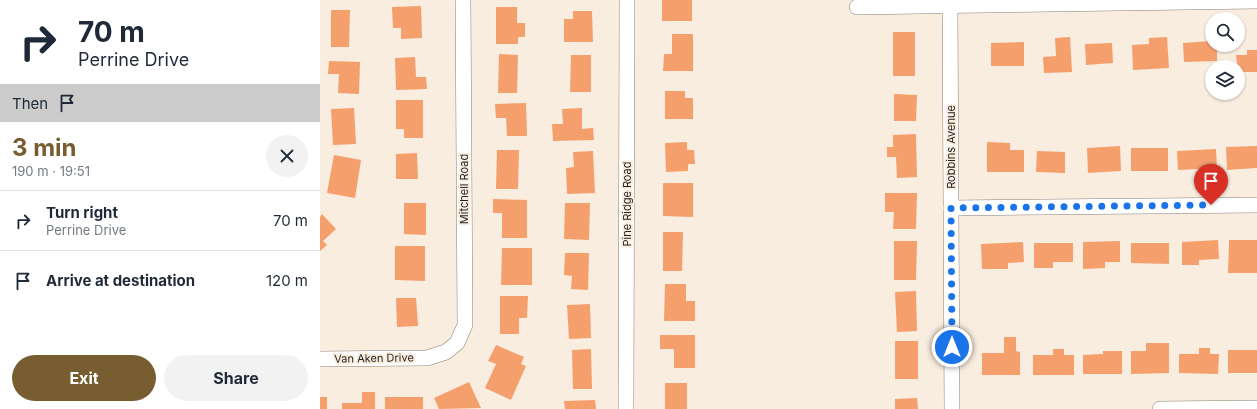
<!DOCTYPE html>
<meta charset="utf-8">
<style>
:root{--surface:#fff;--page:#f2f2f3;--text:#1f2937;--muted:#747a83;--line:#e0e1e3;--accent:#775d2f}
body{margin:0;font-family:Inter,sans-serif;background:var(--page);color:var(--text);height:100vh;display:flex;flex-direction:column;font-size:15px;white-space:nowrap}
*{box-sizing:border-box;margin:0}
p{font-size:13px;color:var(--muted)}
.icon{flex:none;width:22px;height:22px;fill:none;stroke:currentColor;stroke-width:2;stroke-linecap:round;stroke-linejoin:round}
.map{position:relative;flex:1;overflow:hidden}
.panel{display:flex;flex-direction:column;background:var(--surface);width:320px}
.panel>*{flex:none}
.top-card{background:#fff;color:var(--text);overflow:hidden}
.tools{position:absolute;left:885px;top:12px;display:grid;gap:8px}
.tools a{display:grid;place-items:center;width:40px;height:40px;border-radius:50%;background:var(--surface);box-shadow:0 1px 3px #0004;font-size:20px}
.pin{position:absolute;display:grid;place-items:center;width:34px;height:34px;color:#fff;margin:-41px -17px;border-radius:50% 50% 50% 0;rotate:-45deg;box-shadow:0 0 4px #0007}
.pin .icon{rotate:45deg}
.me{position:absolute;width:44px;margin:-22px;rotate:0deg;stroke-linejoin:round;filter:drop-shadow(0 0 3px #0008)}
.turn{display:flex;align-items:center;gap:14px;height:84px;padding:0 12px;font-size:18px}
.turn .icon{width:52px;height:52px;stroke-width:2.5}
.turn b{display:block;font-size:28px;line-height:34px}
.then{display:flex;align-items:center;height:38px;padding:0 12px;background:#0003;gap:8px;font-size:15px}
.round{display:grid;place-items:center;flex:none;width:42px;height:42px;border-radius:21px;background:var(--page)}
.overview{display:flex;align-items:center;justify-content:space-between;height:68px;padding:0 12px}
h1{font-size:24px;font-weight:700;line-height:30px;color:var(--accent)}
.cta{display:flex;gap:8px;margin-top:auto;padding:8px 12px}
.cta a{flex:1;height:46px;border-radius:24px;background:var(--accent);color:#fff;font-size:16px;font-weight:700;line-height:46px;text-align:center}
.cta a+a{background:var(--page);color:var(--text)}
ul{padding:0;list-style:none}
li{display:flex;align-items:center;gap:12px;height:60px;padding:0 12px;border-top:1px solid var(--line)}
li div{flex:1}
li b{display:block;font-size:15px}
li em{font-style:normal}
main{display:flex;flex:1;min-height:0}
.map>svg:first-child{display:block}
</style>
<main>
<section class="panel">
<div class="top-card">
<div class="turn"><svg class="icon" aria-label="right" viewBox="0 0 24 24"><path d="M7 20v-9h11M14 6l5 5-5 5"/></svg><div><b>70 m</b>Perrine Drive</div></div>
<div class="then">Then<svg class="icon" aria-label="arrive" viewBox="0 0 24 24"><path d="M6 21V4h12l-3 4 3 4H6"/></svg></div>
</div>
<div class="overview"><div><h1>3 min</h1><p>190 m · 19:51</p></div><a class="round"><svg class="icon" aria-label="close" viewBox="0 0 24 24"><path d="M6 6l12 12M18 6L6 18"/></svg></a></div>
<ul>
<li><svg class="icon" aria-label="right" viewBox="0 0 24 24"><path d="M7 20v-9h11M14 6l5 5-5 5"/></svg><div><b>Turn right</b><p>Perrine Drive</p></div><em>70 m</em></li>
<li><svg class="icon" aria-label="arrive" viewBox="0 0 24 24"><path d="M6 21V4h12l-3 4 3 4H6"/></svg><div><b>Arrive at destination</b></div><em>120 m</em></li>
</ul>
<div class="cta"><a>Exit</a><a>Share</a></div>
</section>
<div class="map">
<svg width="937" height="409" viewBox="0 0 937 409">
<rect width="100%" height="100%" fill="#f8eddf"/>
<g fill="#f59f6d">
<rect x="342" y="0" width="30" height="21"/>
<polygon points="101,6 102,38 81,39 81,28 73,28 72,7"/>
<polygon points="176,7 197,7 197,23 205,23 205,37 198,37 198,44 176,44"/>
<polygon points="11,10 30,10 29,47 11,47"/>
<polygon points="253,11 272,11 273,42 244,42 244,19 253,19"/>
<rect x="573" y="32" width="22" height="44"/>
<polygon points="352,34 373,34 373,71 343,71 344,54 352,54"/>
<polygon points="750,37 752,72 724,73 723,57 736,56 735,38"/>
<polygon points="847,37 849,68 813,70 812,45 829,44 829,38"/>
<polygon points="892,41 892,45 897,45 897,61 864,62 863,43"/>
<polygon points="704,42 704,66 671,66 671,43"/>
<polygon points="792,43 793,63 766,65 765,44"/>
<polygon points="927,50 937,50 937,72 918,72 916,55 927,55"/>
<polygon points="179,54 198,55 197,93 178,93"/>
<polygon points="251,55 271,55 271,92 250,92"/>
<polygon points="95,57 96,77 106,77 107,89 76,90 75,58"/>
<polygon points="9,61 40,62 39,94 18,93 19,74 8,74"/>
<polygon points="345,91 365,91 365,98 373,98 373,119 345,119"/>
<polygon points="574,94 597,95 596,121 574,121"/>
<polygon points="76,100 103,100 103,138 84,138 84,129 76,129"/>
<polygon points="206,103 207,136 187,136 186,118 176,118 175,104"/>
<polygon points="34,108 36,144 13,145 11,109"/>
<polygon points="262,108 262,129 273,128 274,140 233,141 232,124 243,124 242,109"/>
<polygon points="596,134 597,177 577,178 576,157 567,157 567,147 573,147 573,135"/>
<polygon points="367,142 367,150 374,150 375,164 368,164 368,171 346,172 345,143"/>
<polygon points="667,142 690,143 690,150 704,150 704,172 667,172"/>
<polygon points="800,146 801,171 768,173 767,148"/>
<polygon points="937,146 937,168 907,170 906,147"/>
<rect x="811" y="148" width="37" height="23"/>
<polygon points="896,149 897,168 858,170 857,151"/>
<polygon points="177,150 199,150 198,189 176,189"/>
<polygon points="273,151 275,193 247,194 246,168 254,167 253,152"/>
<polygon points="717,151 745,152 745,173 716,172"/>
<polygon points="97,153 98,179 76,179 76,154"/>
<polygon points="14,155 41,160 35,198 7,193"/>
<polygon points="343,183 373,183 373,217 343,216"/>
<polygon points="565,193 597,193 596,229 573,229 574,212 565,212"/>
<polygon points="173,199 207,200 207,238 182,238 182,213 173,213"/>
<polygon points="84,203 106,203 106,235 84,234"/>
<polygon points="245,203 270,203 269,240 244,239"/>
<polygon points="2,214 16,229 3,241 7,245 0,251 0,217"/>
<polygon points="343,232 363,232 362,271 343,271"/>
<polygon points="898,240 899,259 879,260 879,265 862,265 862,242"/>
<polygon points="909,240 937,240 937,273 908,273"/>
<polygon points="574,241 597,241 596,280 574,280"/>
<polygon points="800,241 800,262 785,262 785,268 763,269 763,242"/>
<polygon points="703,242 704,262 688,263 688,269 662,269 661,244"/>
<polygon points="714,243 753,243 753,262 733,262 733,268 714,268"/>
<polygon points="811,243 849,243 849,264 811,263"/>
<polygon points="75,246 105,246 105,281 75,280"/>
<polygon points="182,248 212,248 212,285 181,285"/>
<polygon points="245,253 269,253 268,290 251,289 252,276 244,275"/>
<polygon points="345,284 366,284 366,301 375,301 375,321 344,321"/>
<polygon points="596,291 597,331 577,332 575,292"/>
<polygon points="180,296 208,296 207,318 199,318 199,334 180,334"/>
<polygon points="76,298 96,298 98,326 77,327"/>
<polygon points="270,304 271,338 249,339 247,305"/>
<polygon points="340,335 375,335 375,368 354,368 354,349 340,349"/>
<polygon points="684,337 696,337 696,351 700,352 700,375 662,375 662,353 684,353"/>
<rect x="575" y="341" width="23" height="38"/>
<polygon points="826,343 849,343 849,373 811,374 811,351 826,351"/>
<polygon points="176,345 204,357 201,364 206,366 191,400 165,388 176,364 168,361"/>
<polygon points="879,348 890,348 890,354 899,354 898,374 859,373 859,354 879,354"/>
<polygon points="271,349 272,389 253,389 252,350"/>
<polygon points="733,349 744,349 744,355 754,355 754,375 713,375 713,355 733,355"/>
<rect x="908" y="350" width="29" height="23"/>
<polygon points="783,351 802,351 802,374 763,374 763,355 783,354"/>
<polygon points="149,382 161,408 119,409 114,398"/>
<rect x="345" y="383" width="22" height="26"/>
<polygon points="42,392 55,392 55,409 22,409 22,403 42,403"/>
<rect x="0" y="397" width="7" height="12"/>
<rect x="65" y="397" width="38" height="12"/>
<polygon points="597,398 598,409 575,409 575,399"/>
<polygon points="275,400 276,409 245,409 244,401"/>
</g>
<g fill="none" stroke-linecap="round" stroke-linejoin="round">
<defs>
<g id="minor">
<polyline points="630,5 632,409"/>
<polyline points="537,7 937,1"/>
<polyline points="631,208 937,205"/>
<polyline points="0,359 107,358 126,352 137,343 145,325 143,0"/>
<polyline points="306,409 307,0"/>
<polyline points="840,409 937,408"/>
</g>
</defs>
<use href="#minor" stroke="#897f72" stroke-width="16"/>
<use href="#minor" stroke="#fff" stroke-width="15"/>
</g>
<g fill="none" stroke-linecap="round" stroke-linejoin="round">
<polyline stroke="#1a73e8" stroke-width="7" stroke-dasharray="0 12.6" points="632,347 631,208 891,205"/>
</g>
<g text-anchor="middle" stroke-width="4" stroke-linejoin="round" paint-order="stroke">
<g font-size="11" fill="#231f1a" stroke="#f8eddf">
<text transform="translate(631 147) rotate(-90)" y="4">Robbins Avenue</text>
<text transform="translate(144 189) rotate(-90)" y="4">Mitchell Road</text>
<text transform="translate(307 204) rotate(-90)" y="4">Pine Ridge Road</text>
<text transform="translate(54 358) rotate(-1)" y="4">Van Aken Drive</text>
</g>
</g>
</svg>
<div class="tools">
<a><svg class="icon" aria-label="search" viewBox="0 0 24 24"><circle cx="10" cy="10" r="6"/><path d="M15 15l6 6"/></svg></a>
<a><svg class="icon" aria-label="layers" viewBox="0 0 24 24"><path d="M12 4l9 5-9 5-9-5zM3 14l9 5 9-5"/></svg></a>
</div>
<div class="pin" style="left:891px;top:205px;background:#d93025"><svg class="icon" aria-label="arrive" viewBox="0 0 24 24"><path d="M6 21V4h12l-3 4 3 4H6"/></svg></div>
<svg class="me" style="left:632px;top:347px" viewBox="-20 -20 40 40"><circle r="17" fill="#1a73e8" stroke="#fff" stroke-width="3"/><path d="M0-11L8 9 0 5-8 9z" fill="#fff"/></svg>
</div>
</main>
